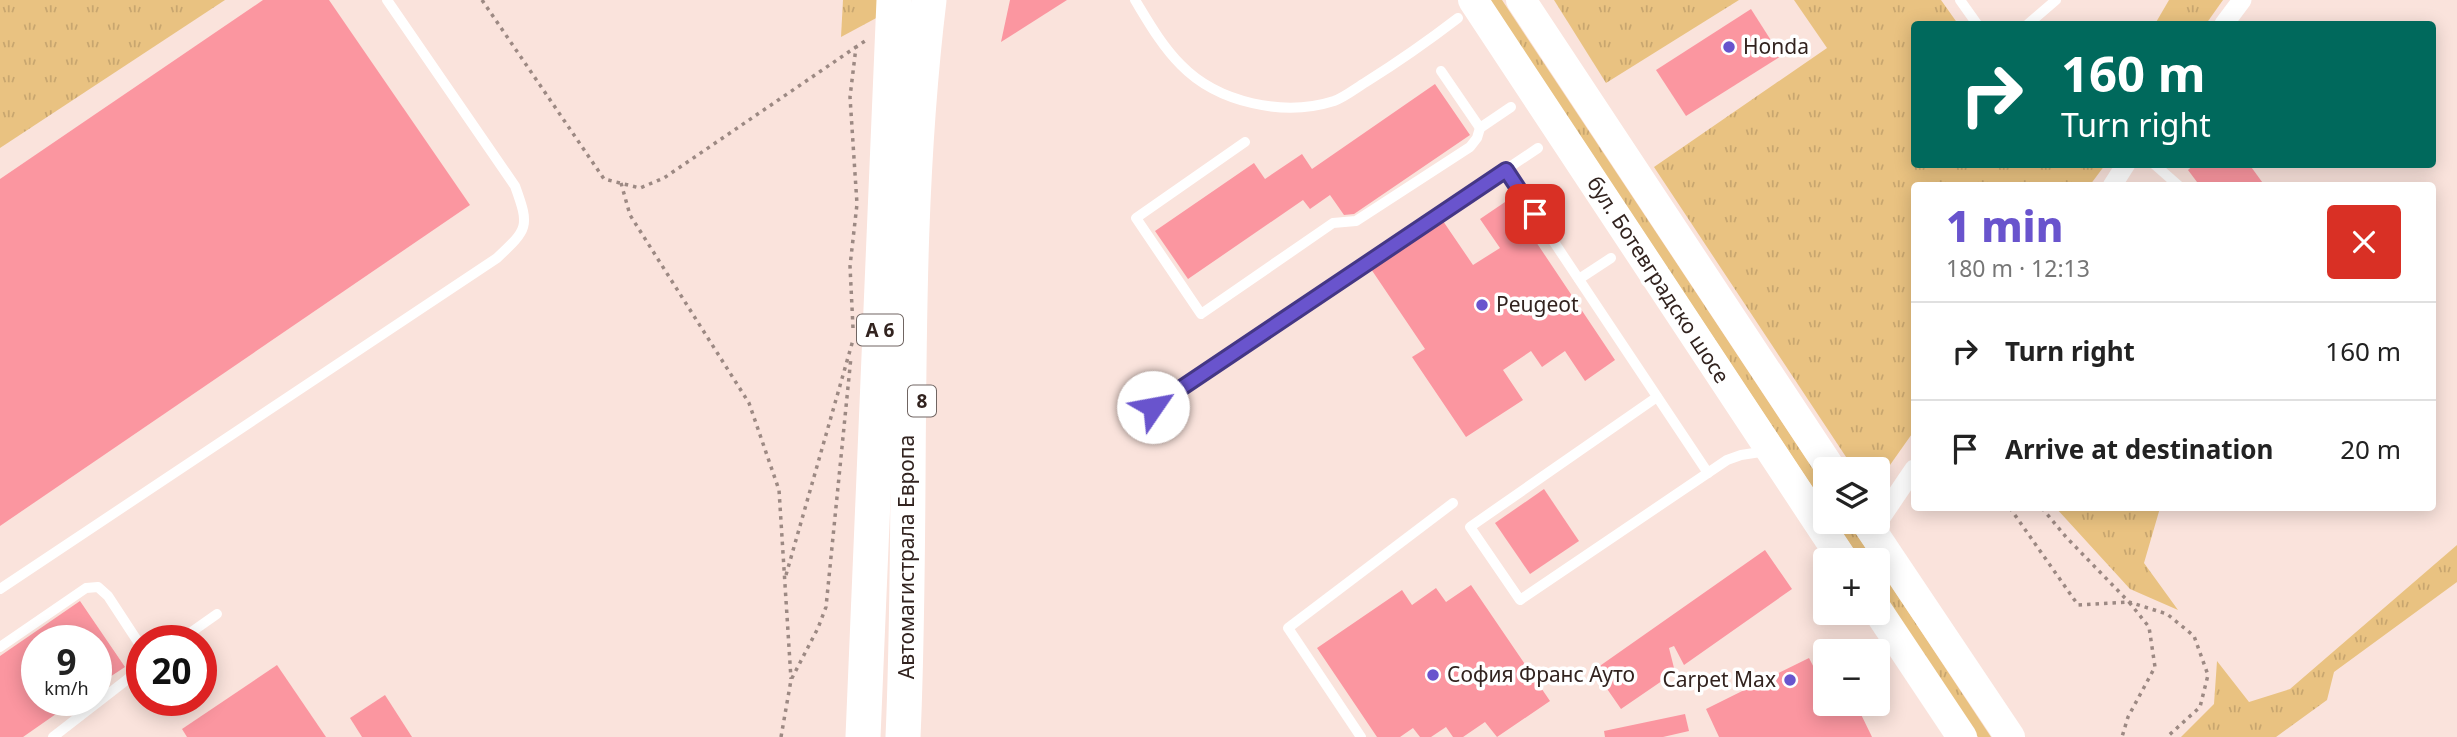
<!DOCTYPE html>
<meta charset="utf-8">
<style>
:root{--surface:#fff;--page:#f6f6f6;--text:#222;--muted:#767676;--line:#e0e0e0;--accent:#6954cd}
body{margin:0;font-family:"Noto Sans",sans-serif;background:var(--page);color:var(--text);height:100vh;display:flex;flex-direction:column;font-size:26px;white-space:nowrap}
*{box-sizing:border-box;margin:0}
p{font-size:23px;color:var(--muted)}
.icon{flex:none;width:38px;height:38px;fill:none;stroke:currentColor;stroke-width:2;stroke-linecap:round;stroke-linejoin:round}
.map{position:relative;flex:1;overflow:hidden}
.panel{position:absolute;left:1911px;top:182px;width:525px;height:329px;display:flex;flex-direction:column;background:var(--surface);border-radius:7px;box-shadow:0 4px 18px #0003}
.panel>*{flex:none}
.top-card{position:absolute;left:1911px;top:21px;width:525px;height:147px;border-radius:7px;box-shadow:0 4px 18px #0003;background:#00695c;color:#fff;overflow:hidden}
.buttons{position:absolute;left:1813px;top:457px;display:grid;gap:14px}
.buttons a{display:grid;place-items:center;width:77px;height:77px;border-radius:7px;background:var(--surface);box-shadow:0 4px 18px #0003;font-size:35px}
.speed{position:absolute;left:21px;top:625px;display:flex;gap:14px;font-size:35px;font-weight:700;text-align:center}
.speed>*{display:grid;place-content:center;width:91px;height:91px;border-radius:50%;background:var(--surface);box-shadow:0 4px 18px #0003;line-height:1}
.speed small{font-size:18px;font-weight:400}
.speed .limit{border:10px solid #d22;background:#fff;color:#111}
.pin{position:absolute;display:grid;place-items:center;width:60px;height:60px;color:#fff;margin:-30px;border-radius:14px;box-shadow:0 4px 10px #0006}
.me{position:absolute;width:77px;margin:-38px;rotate:57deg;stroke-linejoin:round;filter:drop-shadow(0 0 5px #0008)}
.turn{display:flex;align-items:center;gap:24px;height:147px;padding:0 35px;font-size:32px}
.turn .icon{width:91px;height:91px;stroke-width:2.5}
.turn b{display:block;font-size:49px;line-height:60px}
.round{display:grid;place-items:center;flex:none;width:74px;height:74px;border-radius:7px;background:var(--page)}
.overview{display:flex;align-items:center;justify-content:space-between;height:119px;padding:0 35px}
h1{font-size:42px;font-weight:800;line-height:52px;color:var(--accent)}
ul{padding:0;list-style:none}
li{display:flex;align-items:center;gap:21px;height:98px;padding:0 35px;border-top:2px solid var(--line)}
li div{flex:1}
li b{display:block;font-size:26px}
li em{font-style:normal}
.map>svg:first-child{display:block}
</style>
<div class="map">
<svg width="2457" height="737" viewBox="0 0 2457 737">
<defs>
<pattern id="grass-tufts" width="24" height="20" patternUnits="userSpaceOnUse" patternTransform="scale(1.75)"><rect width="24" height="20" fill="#e9c281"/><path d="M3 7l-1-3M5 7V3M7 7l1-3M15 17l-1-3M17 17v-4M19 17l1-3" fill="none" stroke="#c8a66f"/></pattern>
</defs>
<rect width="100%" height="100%" fill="#fae3dc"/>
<g fill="url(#grass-tufts)">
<polygon points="0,0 225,0 0,148"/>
<polygon points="843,0 880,0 880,16 841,37"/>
<polygon points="1490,0 1502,0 1825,487 1825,506"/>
<polygon points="1554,0 1739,0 1606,83"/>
<polygon points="1794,0 1941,0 1958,24 1914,24 1914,164 2105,165 2090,185 1914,186 1914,431 1878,482 1878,469 1854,469 1654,167 1827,48"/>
<polygon points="2169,0 2223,0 2206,24 2155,24"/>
<polygon points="2056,508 2160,508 2144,563 2178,610 2130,589"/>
<polygon points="1835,522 1848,522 1874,560 1861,560"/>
<polygon points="2457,545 2457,582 2334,672 2327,700 2276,737 2181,737 2214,704 2217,661 2249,702 2290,689"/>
<polygon points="1878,566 1991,737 1978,737 1878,586"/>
</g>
<g fill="#fb96a0">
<polygon points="263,0 329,0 470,205 0,526 0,179"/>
<polygon points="1010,0 1067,0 1001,42"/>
<polygon points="1751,9 1781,56 1686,116 1656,70"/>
<polygon points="1435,84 1470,135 1354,214 1344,215 1330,195 1310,209 1303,200 1188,279 1155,231 1254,163 1265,179 1302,154 1312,169"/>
<polygon points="2195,164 2249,164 2265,186 2200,186 2188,170"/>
<polygon points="1508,200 1615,360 1585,381 1565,351 1542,367 1531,351 1503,370 1523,400 1466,437 1412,357 1425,349 1371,269 1443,221 1473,265 1500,248 1480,219"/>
<polygon points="1544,489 1579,541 1530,574 1495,523"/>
<polygon points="1765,550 1792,589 1684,665 1674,646 1669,648 1675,672 1621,709 1594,670"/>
<polygon points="1471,585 1550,701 1497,737 1485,722 1463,737 1453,737 1446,727 1431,737 1420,737 1413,728 1400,737 1377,737 1317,648 1402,590 1412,605 1436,588 1446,602"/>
<polygon points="80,601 125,667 96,686 96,640 37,640 37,700 76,700 23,737 0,737 0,656"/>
<polygon points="1809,658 1825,689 1825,714 1847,704 1856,704 1872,737 1719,737 1706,709"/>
<polygon points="277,665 326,737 187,737 182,729"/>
<polygon points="385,695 412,737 362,737 350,718"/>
<polygon points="1685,714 1689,731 1663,737 1605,737 1604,731"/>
</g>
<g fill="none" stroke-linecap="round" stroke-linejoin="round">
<g stroke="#9c8983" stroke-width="3.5" stroke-dasharray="3.5 5" stroke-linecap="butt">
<polyline points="482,0 604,179 640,188 664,178 856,47"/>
<polyline points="621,183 630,215 749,403 779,490 791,679"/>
<polyline points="853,328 850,266 857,204 850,97 856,47 868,39"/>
<polyline points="2010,508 2078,605 2129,602 2149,627 2155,667 2128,717 2122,737"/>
<polyline points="2042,508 2066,537 2129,602 2167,614 2194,636 2208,675 2200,707 2167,737"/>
<polyline points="786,575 853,340"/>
<polyline points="781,737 791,680 818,628 826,607 851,357"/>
</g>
<g stroke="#fff" stroke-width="10">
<path d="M1135 0C1149 23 1162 46 1181 65 1218 103 1284 117 1334 101 1345 97 1356 88 1366 82 1398 62 1428 41 1458 18"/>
<polyline points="1960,0 1977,24"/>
<polyline points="2028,24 2056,0"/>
<polyline points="1441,71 1480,128 1511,107"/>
<polyline points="1245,142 1136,218 1201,314 1333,223 1356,221 1470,147 1477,138 1480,128"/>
<polyline points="2154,164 2179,186"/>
<polyline points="1506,170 1708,473"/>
<polyline points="1579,279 1611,258"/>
<polyline points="1657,397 1470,527 1520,600 1727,460 1741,455 1767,451"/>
<polyline points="1153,407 1538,148"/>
<path d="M0 589 497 258C528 229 530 227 515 186L387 0"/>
<polyline points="180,640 217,614"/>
<polyline points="0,647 86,588 98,587 108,596 142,648"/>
<polyline points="53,737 142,668"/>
<polyline points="1361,737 1288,628 1453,503"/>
</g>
<g stroke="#fff" stroke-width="19">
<polyline points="2224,24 2242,0"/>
<polyline points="2112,186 2126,164"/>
<polyline points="1872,531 1914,469"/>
</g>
<g stroke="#fff" stroke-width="30">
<polyline points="1473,0 1843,560"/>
<polyline points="1521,0 1831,469"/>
<polyline points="1866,522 2010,737"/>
<polyline points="1878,611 1962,737"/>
</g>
<g stroke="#fff" stroke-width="35">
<polyline points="863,737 894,0"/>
<path d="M903 737C914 491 899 245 929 0"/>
</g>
</g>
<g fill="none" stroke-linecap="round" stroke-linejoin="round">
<defs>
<polyline id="route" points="1153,407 1506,170 1535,214"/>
</defs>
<use href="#route" stroke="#443785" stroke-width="18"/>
<use href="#route" stroke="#6954cd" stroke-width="12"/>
</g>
<g fill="#6954cd" stroke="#fff" stroke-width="2.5">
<circle cx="1729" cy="47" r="7"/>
<circle cx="1482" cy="305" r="7"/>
<circle cx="1433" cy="675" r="7"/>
<circle cx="1790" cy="680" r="7"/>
</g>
<g text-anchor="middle" stroke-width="7" stroke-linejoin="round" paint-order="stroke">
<g fill="#fff" stroke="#706562" stroke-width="2">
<rect x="857" y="314.5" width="46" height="31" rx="5"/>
<rect x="908" y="385.5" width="28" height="31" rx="5"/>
</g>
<g font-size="19" font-weight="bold" fill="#32231f">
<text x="880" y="337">A 6</text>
<text x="922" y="408">8</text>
</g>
<g font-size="21" fill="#32231f" stroke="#fff" text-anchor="start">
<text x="1743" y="54">Honda</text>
<text x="1496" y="312">Peugeot</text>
<text x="1447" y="682">София Франс Ауто</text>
<text x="1776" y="687" text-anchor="end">Carpet Max</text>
</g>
<g font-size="21" fill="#32231f" stroke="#fff">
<text transform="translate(1658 280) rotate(57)" y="7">бул. Ботевградско шосе</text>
<text transform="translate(907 557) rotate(-90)" y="7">Автомагистрала Европа</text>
</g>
</g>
</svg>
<div class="buttons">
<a><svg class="icon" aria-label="layers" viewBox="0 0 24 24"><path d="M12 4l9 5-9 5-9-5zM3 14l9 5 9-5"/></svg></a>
<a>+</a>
<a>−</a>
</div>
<div class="speed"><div>9<small>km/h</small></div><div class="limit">20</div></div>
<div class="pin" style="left:1535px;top:214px;background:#d93025"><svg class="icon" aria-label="arrive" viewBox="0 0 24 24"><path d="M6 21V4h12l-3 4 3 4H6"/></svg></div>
<svg class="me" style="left:1153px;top:407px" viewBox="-20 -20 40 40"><circle r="19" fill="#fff"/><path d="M0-13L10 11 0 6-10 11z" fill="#6954cd"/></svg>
<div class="top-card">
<div class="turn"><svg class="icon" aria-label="right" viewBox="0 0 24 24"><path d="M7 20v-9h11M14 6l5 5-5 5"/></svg><div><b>160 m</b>Turn right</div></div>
</div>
<section class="panel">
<div class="overview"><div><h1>1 min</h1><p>180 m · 12:13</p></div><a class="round" style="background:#d93025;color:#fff"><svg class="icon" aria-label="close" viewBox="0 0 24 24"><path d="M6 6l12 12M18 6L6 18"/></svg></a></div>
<ul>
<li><svg class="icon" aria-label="right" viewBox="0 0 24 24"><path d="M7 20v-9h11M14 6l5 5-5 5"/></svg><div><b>Turn right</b></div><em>160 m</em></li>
<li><svg class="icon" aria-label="arrive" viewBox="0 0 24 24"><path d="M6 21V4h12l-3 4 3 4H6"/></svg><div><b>Arrive at destination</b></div><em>20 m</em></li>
</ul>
</section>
</div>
